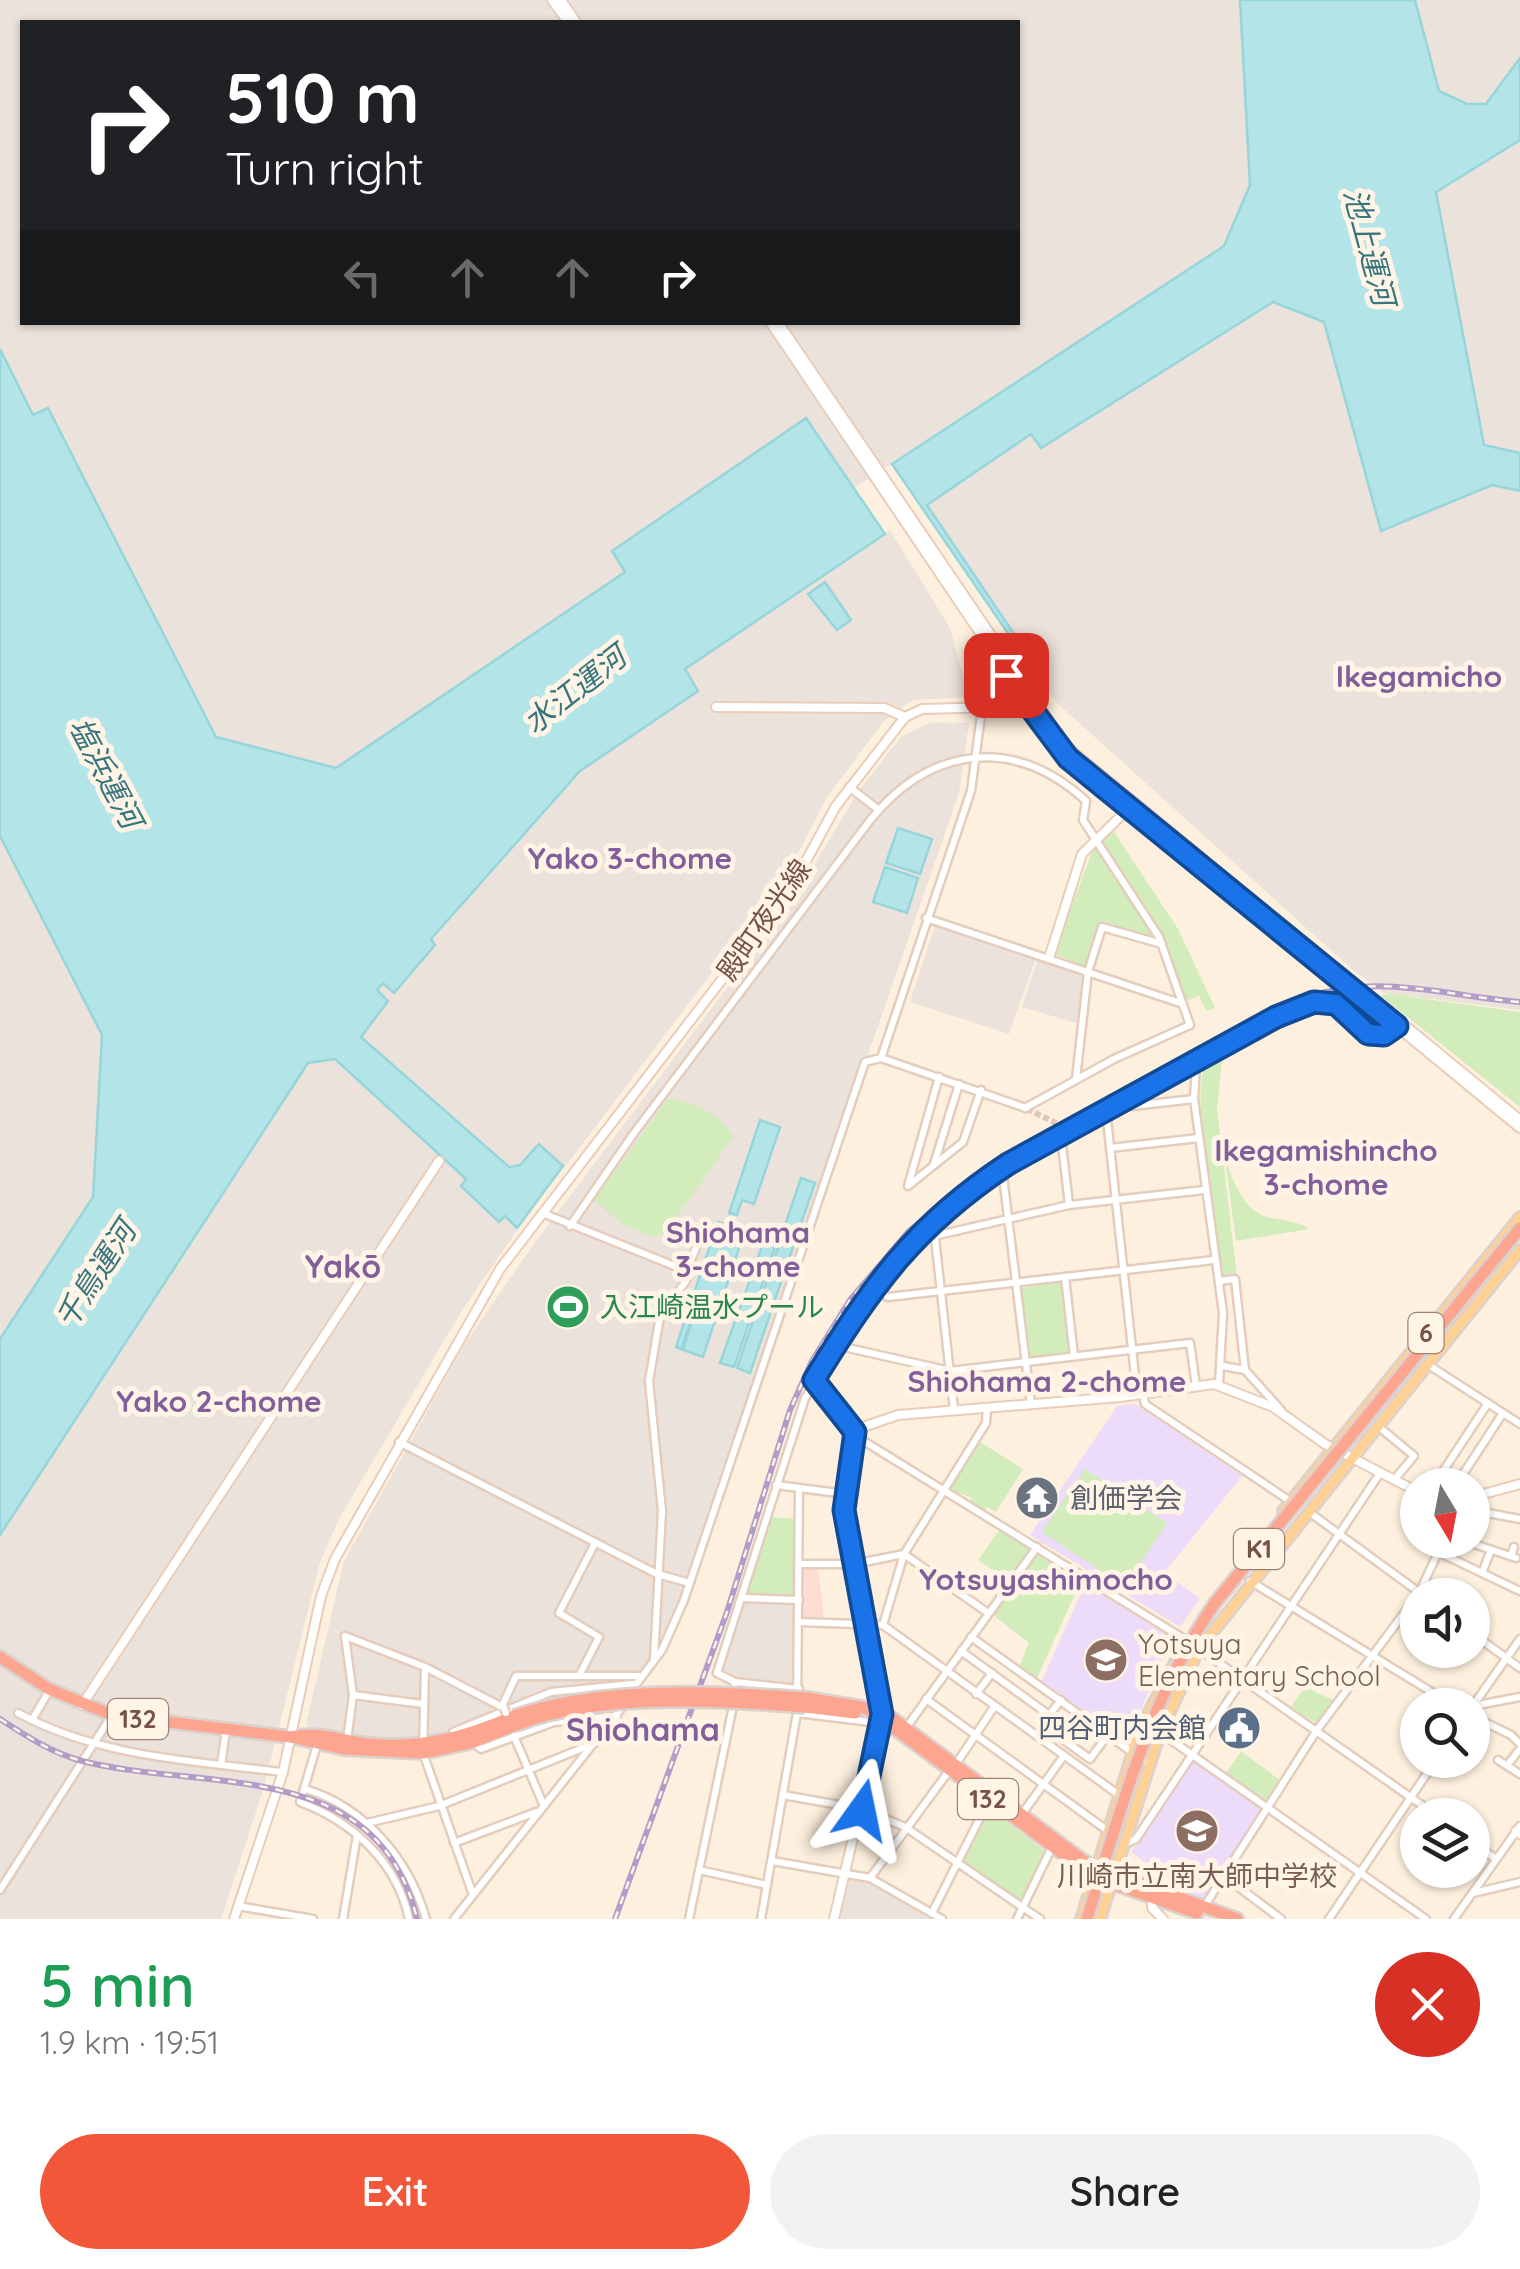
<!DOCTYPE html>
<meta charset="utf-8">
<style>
:root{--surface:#fff;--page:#f2f2f2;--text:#222;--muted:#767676;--accent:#f25739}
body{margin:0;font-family:Quicksand,"Noto Sans JP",sans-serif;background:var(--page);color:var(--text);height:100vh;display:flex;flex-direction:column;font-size:38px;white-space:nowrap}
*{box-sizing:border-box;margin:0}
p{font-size:32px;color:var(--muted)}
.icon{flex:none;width:55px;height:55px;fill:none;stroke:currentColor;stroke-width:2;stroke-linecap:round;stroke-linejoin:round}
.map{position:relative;height:1919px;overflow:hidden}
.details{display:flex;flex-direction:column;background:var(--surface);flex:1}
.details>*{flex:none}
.hud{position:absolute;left:20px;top:20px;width:1000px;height:305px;border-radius:0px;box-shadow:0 2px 8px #0004;background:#202124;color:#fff;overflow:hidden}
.needle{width:65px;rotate:170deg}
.controls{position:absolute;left:1400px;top:1468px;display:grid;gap:20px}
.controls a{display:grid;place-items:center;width:90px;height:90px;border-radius:50%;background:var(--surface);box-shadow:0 2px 8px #0004;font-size:50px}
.pin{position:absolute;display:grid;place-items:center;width:85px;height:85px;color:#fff;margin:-42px;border-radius:20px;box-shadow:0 5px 15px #0006}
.me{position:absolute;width:110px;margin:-55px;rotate:12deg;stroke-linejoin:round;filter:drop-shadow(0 0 8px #0008)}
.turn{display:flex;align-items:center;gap:35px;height:210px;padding:0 40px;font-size:45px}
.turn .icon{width:130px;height:130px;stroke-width:2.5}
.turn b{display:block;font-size:70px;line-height:85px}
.lanes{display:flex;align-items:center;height:95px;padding:0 40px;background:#0003;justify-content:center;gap:50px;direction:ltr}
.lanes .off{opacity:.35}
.round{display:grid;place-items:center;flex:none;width:105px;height:105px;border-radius:52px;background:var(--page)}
.head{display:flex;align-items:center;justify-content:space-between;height:170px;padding:0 40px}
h1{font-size:60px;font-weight:600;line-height:75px;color:#1e9e55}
.action{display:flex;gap:20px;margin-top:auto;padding:20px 40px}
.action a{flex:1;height:115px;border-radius:60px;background:var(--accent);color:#fff;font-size:40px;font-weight:600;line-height:115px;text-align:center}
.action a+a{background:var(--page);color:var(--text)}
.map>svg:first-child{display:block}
</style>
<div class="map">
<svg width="1520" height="1919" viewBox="0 0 1520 1919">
<rect width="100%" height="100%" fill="#fef0de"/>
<polygon fill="#ffdcd1" points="803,1566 818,1567 824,1619 802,1618"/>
<g fill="#ebe2db" fill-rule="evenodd">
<path d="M0 0H1240L1250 185 1224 246 854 488 806 418 613 551 626 571 337 768 216 737 48 409 33 415 0 349ZM22 22H1018V322H22Z"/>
<polygon points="1415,0 1520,0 1520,58 1486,104 1467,104 1439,91"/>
<polygon points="1520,140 1520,453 1484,445 1436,192"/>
<polygon points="1274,302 1324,322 1381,531 1492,485 1520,491 1520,1010 1384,993 1353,970 1057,703 927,505 1031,433 1042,448"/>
<polygon points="890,530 950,628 969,697 913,700 883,722 827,797 789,871 565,1167 539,1144 520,1165 509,1167 360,1037 377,990 383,983 394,993 430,939 581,771 698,692 684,669"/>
<polygon points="931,722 969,723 959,793 661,1650 652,1653 642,1672 629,1682 547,1691 429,1737 392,1739 310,1729 306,1724 344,1561 464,1345 533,1245 794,899 859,790 901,737"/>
<polygon points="0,836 102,1035 93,1197 0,1339"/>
<polygon points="936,923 1036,958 1009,1034 910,1002"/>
<polygon points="1038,959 1086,978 1079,1024 1022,1007"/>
<polygon points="335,1059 466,1180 461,1186 499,1222 505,1216 518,1229 461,1312 340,1517 320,1562 264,1787 221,1919 0,1919 0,1535 308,1063"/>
<polygon points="745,1601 796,1603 797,1687 740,1681 721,1670"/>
<polygon points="850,1877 869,1880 936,1919 840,1919"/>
</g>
<g fill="#eddbfa">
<polygon points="1135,1404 1242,1476 1164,1573 1200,1598 1180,1627 1030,1535 1117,1406"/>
<polygon points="1085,1584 1173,1635 1125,1746 1040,1685"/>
<polygon points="1193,1760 1263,1806 1205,1900 1188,1894 1131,1852"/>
</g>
<g fill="#d2ecbc">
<polygon points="1114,832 1178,929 1215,1008 1207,1011 1199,996 1185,1001 1165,940 1102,840"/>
<polygon points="1094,846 1157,938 1154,941 1101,924 1084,966 1054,954"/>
<polygon points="1390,994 1520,1012 1520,1107 1380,995"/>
<path d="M1317 1003 1330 1010 1297 1020 1222 1060 1217 1109 1237 1276 1223 1278C1211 1247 1189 1079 1208 1056L1275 1020Z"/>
<path d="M668 1099C692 1100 722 1115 733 1137L672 1224 655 1238 622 1224 594 1200Z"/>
<path d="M1225 1158C1233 1181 1244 1213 1271 1218 1285 1221 1298 1221 1309 1229L1236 1241Z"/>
<polygon points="1062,1281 1073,1352 1031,1359 1021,1288"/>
<polygon points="980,1442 1023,1469 996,1512 987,1507 984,1511 970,1502 972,1498 949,1489"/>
<polygon points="1085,1469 1167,1523 1125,1587 1042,1532"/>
<polygon points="771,1517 797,1519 797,1594 747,1596"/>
<polygon points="1000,1529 1031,1548 1009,1581 978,1560"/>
<polygon points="1036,1553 1081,1581 1036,1680 1019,1667 1029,1643 992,1614"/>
<polygon points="1305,1687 1333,1700 1318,1724 1290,1708"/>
<polygon points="1241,1751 1281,1781 1268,1802 1225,1775"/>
<polygon points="988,1808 1047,1853 1023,1901 962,1862"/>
</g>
<g fill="#b2e4e8" stroke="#97d5db" stroke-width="2.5">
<polygon points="1240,0 1415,0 1439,91 1467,104 1486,104 1520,58 1520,140 1436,192 1484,445 1520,453 1520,491 1492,485 1381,531 1324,322 1273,302 1041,448 1031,434 927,505 1037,668 1033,670 892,464 1224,246 1250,185"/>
<polygon points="0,349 33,415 48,408 216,737 336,768 625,572 612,551 806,418 885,534 685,669 698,691 580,771 431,939 435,945 394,993 383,983 377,990 388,1001 361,1037 509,1167 520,1165 539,1144 563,1166 517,1228 505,1216 499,1222 461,1186 466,1179 335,1059 308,1063 0,1535 0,1339 93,1197 102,1035 0,836"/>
<polygon points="825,582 851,620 837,630 808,594"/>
<polygon points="898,828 932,839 920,874 886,863"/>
<polygon points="885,867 918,878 907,913 873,902"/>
<polygon points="760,1120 780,1127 754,1204 742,1200 737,1215 729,1213"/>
<polygon points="801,1178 815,1183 794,1244 780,1240"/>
<polygon points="718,1222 740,1229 738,1237 742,1239 703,1357 683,1350 701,1292 681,1349 676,1347"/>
<polygon points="765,1238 777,1241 734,1367 720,1363"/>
<polygon points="780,1242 793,1247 750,1373 737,1368"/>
</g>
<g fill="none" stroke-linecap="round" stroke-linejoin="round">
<polyline stroke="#dcc9b8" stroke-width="6" stroke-dasharray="6 3" stroke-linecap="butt" points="1027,1109 1056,1123"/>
<defs>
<g id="street">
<polyline points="849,787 879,810"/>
<polyline points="926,918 1183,1004"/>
<polyline points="881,1058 971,791 982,708"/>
<polyline points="1196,1065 1194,1099 1223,1313 1219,1384"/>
<polyline points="939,1077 908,1186 963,1142 981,1090"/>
<polyline points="1076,1079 1088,972 1102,927 1162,944"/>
<polyline points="1127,1100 1132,1106 1194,1099"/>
<polyline points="1106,1110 1137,1394"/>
<polyline points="1061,1136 1069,1205"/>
<polyline points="1110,1148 1199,1138"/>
<polyline points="934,1164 959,1084"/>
<polyline points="1002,1168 1031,1405"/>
<polyline points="545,1214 687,1271 686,1281 660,1316 649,1381 662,1511 654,1659"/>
<polyline points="933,1220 954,1410"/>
<path d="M570 1226 634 1133 871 819C932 745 1015 736 1086 801L1083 820 1159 937 1190 1025 1114 1059 1025 1108"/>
<polyline points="934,1236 1069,1205 1204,1190"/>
<polyline points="687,1271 703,1229"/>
<polyline points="1065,1277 1074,1356"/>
<polyline points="1219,1281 1235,1279 1245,1370"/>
<polyline points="874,1288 888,1297 1214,1260"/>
<polyline points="835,1345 950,1371 1190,1343 1196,1386"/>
<polyline points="1427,1364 1520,1424"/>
<polyline points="1223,1366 1245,1370 1281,1410"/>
<polyline points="814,1380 855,1432"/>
<polyline points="1143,1393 1145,1404 1290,1501"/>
<polyline points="1378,1426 1414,1456 1394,1480"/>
<polyline points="854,1435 1189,1642"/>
<polyline points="399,1442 657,1574 690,1583"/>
<polyline points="776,1485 846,1494"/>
<polyline points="1434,1485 1488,1403"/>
<polyline points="1456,1485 1503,1413"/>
<polyline points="1472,1510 1520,1519"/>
<polyline points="1309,1512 1420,1593"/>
<polyline points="1474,1544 1516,1558"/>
<polyline points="1438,1552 1520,1591"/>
<polyline points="1511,1556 1514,1547"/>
<polyline points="799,1564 854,1564 904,1554 988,1613"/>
<polyline points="1482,1573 1491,1550"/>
<polyline points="1250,1581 1453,1705"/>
<polyline points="741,1598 799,1600"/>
<polyline points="799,1622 883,1625 1119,1795"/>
<polyline points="883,1625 904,1554 986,1423 987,1408"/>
<polyline points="1472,1633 1520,1668"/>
<polyline points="971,1637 1150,1765"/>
<polyline points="1199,1649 1436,1815"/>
<polyline points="961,1651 1049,1715"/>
<polyline points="425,1667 423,1753 472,1892"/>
<polyline points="579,1676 599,1637 559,1613 595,1543"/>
<polyline points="735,1682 799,1689"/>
<polyline points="629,1694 662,1650 684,1600 865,1062 881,1058 1026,1108"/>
<polyline points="976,1694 992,1673"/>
<polyline points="353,1695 423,1704"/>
<polyline points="926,1699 1108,1831"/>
<polyline points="1061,1700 1042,1724 1090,1759 1107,1736"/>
<polyline points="503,1704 516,1676 639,1676"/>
<polyline points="1473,1706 1520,1697"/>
<polyline points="1472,1707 1520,1639"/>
<path d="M18 1713C100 1757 192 1761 283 1772"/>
<polyline points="797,1713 879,1723"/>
<polyline points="1472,1716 1511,1735 1520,1744"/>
<polyline points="32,1720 49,1691"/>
<polyline points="906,1728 1037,1547"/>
<polyline points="453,1732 551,1692 633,1684"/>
<polyline points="1161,1733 1426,1919"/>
<polyline points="514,1736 544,1806"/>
<polyline points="347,1740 353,1695 345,1636 425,1667 504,1708"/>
<polyline points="474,1743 481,1749 554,1722 617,1716"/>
<path d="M317 1745 300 1802C353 1822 397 1862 409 1919"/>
<polyline points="1498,1760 1520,1774"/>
<polyline points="956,1764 994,1707"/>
<polyline points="1508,1764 1520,1749"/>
<polyline points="221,1765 226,1730"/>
<path d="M305 1789C365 1807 409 1859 426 1919"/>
<polyline points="783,1795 862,1809 905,1827 1040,1919"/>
<polyline points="1022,1814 1063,1757"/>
<polyline points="367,1823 439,1806 595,1743"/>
<polyline points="1472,1842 1496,1859"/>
<polyline points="454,1843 536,1812"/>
<polyline points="1125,1844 1136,1839 1380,1473"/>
<polyline points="772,1861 870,1878 942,1919"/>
<polyline points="699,1870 767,1885"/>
<polyline points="1224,1876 1281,1919"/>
<polyline points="870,1878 949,1771"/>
<polyline points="0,1890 112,1715"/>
<polyline points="1473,1893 1520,1882"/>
<polyline points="238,1906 313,1919"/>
<polyline points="1204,1907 1317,1730 1419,1593 1444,1540"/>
<polyline points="932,1913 989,1800"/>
<polyline points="343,1919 357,1835"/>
<polyline points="454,1919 624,1705"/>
<polyline points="689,1919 732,1711 735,1682 717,1673 805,1398 888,1267 933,1220 1008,1164 1276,1017 1314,1002 1336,1004 1367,1034 1384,1035 1397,1026"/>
<polyline points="761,1919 797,1713 799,1488"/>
<polyline points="1017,1919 1052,1847"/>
<polyline points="1329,1919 1436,1760"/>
<polyline points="1454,1919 1520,1826"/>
</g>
<g id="secondary">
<polyline points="552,0 568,22"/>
<polyline points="561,0 576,22"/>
<polyline points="770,322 1057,747 1520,1128"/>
<polyline points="778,322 1067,747 1520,1120"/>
<polyline points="716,707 884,708 905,717"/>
<polyline points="1049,958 1082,854 1129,808"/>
<polyline points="1472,1497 1520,1484"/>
<polyline points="82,1705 439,1161"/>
<polyline points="1516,1831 1520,1834"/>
<polyline points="1152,1899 1152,1908 1163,1919"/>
<polyline points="234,1919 283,1772 321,1596 335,1559 500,1269 789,892 836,806 905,717 922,709 1036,706"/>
<polyline points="834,1919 882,1714 844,1510 854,1435 860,1428 898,1415 1120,1397 1214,1384 1273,1407 1325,1444 1418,1492"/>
</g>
<g id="primary">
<polyline points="1283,1511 1520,1217"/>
<polyline points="1081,1919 1140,1729 1180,1653"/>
<polyline points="1100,1919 1160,1733 1199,1649 1520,1250"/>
</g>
<g id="highway">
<polyline points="0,1657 49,1689 112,1715 291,1737 344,1749 423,1753 474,1742 516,1725"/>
<polyline points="807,1698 861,1707 892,1718 1088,1864 1237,1919"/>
<polyline points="805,1707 855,1713"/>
<polyline points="873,1719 898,1731 1094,1877 1197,1913"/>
<path d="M291 1737C316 1731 343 1741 369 1744 422 1749 466 1737 514 1716"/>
</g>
</defs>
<use href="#street" stroke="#e4cdbd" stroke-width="11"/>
<use href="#secondary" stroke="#eacdb9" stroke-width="12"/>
<use href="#primary" stroke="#dbd2cf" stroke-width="14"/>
<use href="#highway" stroke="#dbd2cf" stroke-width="16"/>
<use href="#street" stroke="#fff" stroke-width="6"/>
<use href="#secondary" stroke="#fff" stroke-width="8"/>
<use href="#primary" stroke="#ffd194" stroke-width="9"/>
<use href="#highway" stroke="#fea58f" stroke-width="11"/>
<defs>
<g id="rail">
<path d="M0 1719C26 1736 52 1753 82 1761 204 1792 378 1756 417 1919"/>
<path d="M615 1919 727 1612 790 1410 812 1361 850 1300 909 1231 999 1159 1295 1001C1378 971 1437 995 1520 1002"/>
</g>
</defs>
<use href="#rail" stroke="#b19dc7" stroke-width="6"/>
<use href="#rail" stroke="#fff4e6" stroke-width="2.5" stroke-dasharray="8" stroke-linecap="butt"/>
<defs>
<polyline id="street-bridge" points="504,1708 506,1713"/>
<g id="highway-bridge">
<path d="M514 1716C606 1685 711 1692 807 1698"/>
<path d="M516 1725C600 1693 716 1700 805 1707"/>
<path d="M1087 1919C1121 1809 1149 1699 1215 1603L1520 1228"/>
</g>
</defs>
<use href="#street-bridge" stroke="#e4cdbd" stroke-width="11" stroke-linecap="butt"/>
<use href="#highway-bridge" stroke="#dbd2cf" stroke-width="16" stroke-linecap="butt"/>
<use href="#street-bridge" stroke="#fff" stroke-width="6"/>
<use href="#highway-bridge" stroke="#fea58f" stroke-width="11"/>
</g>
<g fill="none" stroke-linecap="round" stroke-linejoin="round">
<defs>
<path id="route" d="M862 1810 882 1714 844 1510 855 1432 814 1380C872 1286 914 1226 1008 1164L1276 1017 1314 1002 1336 1004 1368 1034 1384 1035 1397 1026 1068 758 1006 675"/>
</defs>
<use href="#route" stroke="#114b97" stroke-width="25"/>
<use href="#route" stroke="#1a73e8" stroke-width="18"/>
</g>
<defs>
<symbol id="stadium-disc" viewBox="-11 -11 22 22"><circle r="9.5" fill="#2e9e5b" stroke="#fff4e6"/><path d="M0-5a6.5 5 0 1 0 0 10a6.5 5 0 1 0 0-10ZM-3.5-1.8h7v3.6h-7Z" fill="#fff"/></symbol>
<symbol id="temple-disc" viewBox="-11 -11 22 22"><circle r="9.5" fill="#6b7280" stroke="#fff4e6"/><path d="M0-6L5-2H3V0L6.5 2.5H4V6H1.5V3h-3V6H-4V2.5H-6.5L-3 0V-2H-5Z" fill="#fff"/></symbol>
<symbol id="school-disc" viewBox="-11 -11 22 22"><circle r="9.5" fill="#8d6e63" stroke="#fff4e6"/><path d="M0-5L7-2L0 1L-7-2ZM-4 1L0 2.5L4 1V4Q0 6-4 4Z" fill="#fff"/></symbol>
<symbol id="civic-disc" viewBox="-11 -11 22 22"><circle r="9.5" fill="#5c6f8a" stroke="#fff4e6"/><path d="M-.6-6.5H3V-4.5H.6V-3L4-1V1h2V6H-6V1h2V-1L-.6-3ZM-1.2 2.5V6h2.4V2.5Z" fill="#fff"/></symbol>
</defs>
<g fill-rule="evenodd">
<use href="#stadium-disc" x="543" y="1282" width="50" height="50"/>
<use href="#temple-disc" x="1012" y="1473" width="50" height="50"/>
<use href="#school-disc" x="1081" y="1635" width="50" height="50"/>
<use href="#civic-disc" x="1214" y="1703" width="50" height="50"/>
<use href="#school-disc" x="1172" y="1806" width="50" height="50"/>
</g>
<g text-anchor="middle" stroke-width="10" stroke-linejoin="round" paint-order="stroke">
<g fill="#fff4e6" stroke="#9e8375" stroke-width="2.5">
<rect x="1408.5" y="1313" width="35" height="40" rx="8"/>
<rect x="1234" y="1529" width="50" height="40" rx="8"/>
<rect x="108" y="1699" width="60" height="40" rx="8"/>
<rect x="958" y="1779" width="60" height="40" rx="8"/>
</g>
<g font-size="25" font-weight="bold" fill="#755345">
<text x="1426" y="1342">6</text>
<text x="1259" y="1558">K1</text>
<text x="138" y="1728">132</text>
<text x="988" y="1808">132</text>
</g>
<g font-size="28" fill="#755345" stroke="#fff4e6">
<text transform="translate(764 920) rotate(-55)" y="10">殿町夜光線</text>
</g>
<g font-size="28" fill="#27864d" stroke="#fff4e6" text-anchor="start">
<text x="600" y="1317">入江崎温水プール</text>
</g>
<g font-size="28" fill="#5b616d" stroke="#fff4e6" text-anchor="start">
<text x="1070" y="1508">創価学会</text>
</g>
<g font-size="28" fill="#785e54" stroke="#fff4e6" text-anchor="start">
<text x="1138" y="1654">Yotsuya<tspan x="1138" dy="32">Elementary School</tspan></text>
<text x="1197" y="1886" text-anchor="middle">川崎市立南大師中学校</text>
</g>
<g font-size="28" fill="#4e5e75" stroke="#fff4e6" text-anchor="end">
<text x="1206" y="1738">四谷町内会館</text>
</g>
<g font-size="30" font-style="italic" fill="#37767d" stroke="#fff4e6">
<text transform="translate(1369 247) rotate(75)" y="10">池上運河</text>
<text transform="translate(575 690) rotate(-38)" y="10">水江運河</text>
<text transform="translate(105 773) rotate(62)" y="10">塩浜運河</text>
<text transform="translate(96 1275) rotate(-57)" y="10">千鳥運河</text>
</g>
<g font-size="30" font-weight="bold" fill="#825f9a" stroke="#fff4e6">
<text x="1419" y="687">Ikegamicho</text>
<text x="630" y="869">Yako 3-chome</text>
<text x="1326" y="1161">Ikegamishincho<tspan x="1326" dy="34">3-chome</tspan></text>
<text x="738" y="1243">Shiohama<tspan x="738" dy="34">3-chome</tspan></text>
<text x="1047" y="1392">Shiohama 2-chome</text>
<text x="219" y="1412">Yako 2-chome</text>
<text x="1046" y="1590">Yotsuyashimocho</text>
</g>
<g font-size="32" font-weight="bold" fill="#825f9a" stroke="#fff4e6">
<text x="343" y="1278">Yakō</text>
<text x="643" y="1741">Shiohama</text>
</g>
</g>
</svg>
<div class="controls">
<a><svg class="needle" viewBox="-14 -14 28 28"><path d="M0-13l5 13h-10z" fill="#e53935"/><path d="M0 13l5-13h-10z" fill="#767676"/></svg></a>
<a><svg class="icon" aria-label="sound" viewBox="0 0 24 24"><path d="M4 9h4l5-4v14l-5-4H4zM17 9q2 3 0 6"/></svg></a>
<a><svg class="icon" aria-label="search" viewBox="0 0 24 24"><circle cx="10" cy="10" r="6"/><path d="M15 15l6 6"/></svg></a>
<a><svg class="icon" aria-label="layers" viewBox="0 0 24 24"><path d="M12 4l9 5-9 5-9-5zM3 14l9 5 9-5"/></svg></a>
</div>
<div class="pin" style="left:1006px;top:675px;background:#d93025"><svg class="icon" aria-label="arrive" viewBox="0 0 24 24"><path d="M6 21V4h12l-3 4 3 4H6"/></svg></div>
<svg class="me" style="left:862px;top:1810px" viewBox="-20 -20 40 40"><path d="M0-17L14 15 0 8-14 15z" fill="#1a73e8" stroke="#fff" stroke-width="4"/></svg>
<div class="hud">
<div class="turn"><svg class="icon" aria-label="right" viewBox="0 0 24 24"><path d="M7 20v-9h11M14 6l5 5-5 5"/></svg><div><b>510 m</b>Turn right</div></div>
<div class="lanes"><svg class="icon off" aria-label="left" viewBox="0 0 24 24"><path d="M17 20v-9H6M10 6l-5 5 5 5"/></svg><svg class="icon off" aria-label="ahead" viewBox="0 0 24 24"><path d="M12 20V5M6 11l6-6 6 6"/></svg><svg class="icon off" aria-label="ahead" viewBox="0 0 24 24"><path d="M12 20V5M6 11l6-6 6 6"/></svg><svg class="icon" aria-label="right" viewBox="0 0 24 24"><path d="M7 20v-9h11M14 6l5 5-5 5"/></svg></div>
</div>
</div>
<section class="details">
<div class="head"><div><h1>5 min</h1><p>1.9 km · 19:51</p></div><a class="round" style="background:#d93025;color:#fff"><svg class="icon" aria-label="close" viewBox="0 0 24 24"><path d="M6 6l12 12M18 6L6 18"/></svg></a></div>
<div class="action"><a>Exit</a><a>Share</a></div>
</section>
